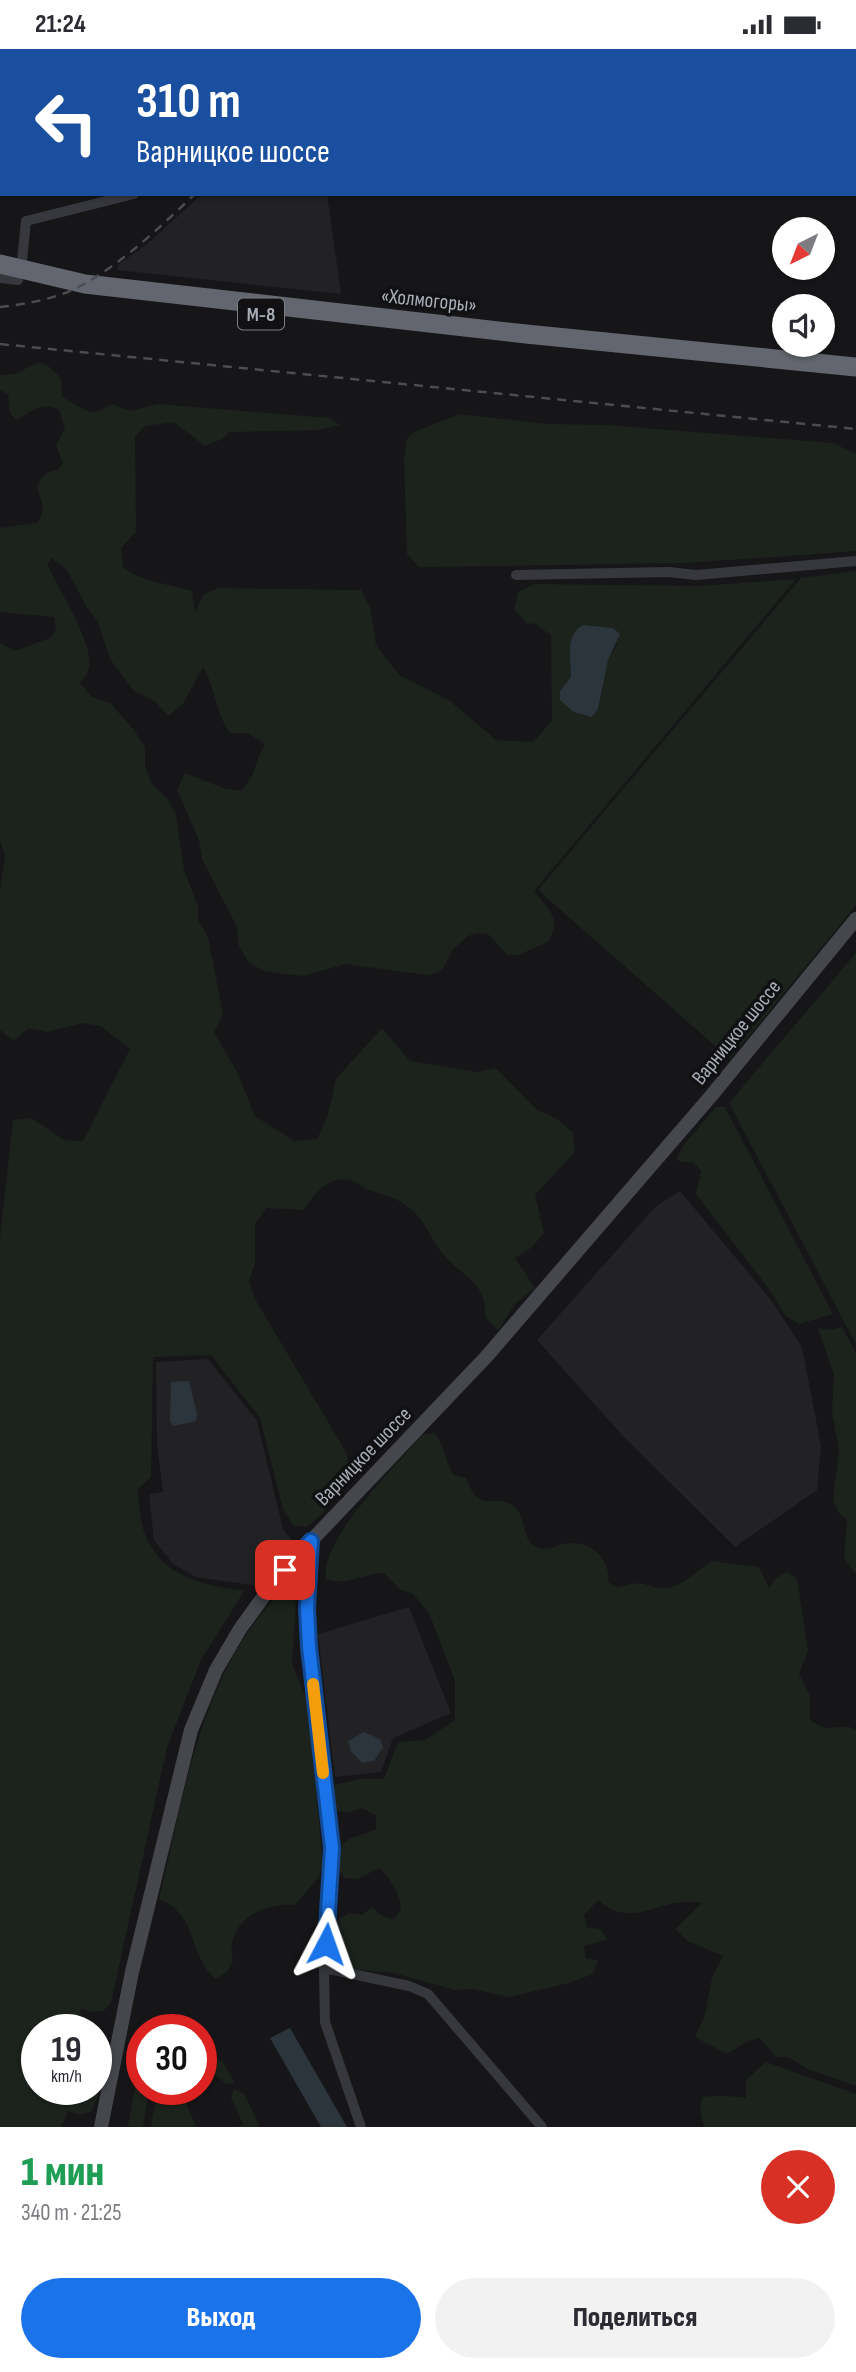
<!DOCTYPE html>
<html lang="ru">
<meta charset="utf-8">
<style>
:root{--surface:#fff;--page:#f2f2f3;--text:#2b2b33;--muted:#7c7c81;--accent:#1a73e8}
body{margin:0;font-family:"Sofia Sans Condensed",sans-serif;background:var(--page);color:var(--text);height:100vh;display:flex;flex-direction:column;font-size:26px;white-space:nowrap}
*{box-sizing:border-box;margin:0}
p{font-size:23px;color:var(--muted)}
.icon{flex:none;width:38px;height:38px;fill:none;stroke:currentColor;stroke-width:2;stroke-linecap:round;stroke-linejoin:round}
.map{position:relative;height:2078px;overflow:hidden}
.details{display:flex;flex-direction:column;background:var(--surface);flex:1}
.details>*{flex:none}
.top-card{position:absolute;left:0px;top:0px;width:858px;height:147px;box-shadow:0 2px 5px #0004;background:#1a4fa0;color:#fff;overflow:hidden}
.needle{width:46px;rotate:222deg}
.tools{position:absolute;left:772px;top:168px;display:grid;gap:14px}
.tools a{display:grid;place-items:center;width:63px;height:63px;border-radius:50%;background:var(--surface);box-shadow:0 2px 5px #0004;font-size:35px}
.speed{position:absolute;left:21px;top:1965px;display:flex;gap:14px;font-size:35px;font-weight:700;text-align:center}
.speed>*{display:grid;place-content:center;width:91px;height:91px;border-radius:50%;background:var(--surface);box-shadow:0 2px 5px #0004;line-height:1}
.speed small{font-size:18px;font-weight:400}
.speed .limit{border:10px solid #d22;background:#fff;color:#111}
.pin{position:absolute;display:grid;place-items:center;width:60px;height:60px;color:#fff;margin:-30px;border-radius:14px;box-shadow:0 4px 10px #0006}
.me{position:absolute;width:77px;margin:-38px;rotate:4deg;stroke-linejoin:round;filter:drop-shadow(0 0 5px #0008)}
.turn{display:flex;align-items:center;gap:24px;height:147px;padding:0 21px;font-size:32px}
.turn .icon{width:91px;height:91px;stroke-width:2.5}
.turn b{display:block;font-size:49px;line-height:60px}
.round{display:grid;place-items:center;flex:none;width:74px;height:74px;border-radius:37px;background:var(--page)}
.overview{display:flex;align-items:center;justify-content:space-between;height:119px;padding:0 21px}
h1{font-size:42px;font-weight:800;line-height:52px;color:#1e9e55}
.primary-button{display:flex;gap:14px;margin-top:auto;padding:14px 21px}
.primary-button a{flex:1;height:80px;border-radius:42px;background:var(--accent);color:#fff;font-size:28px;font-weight:800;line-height:80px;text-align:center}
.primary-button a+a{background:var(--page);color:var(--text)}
.status{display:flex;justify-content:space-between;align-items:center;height:49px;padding:0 35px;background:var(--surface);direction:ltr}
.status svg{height:19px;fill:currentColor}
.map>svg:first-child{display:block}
</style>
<div class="status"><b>21:24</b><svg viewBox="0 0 49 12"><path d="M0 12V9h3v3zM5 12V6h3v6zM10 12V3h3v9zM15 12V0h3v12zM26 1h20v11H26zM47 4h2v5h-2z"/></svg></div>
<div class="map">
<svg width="856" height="2078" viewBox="0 0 856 2078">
<rect width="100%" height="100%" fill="#161618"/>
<g fill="#222225">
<polygon points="202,145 327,145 341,245 117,221 119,215 146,196"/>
<polygon points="680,1142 771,1251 802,1298 821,1397 817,1441 735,1498 623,1387 537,1291 656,1157"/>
<polygon points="208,1310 257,1372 283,1480 294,1494 259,1537 196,1528 173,1515 154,1491 149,1445 163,1443 157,1395 156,1313"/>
<polygon points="409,1558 451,1664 393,1689 381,1723 335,1728 318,1585"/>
</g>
<g fill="#1c231d" fill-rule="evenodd">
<path d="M39 313 48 317 61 329 62 348 87 362 96 363 112 355 130 362 158 355 329 369 340 376 319 381 229 383 222 390 205 397 174 373 145 377 135 387 136 483 121 499 123 518C148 536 164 533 192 542L195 563 204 545 219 539 361 541 370 558 376 596 399 626 450 652 496 691 533 693 552 672 551 586 535 575 526 574 514 560 518 543 534 535 700 537 796 530 534 842C549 861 562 869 548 893L518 906H508L488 885 477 884 468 887 453 900 444 918 437 924 427 926 345 915 304 927 285 925 265 922 249 914 239 897 237 878 202 810 199 791 177 741 185 724 223 739 241 742C258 724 253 715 265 695L248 684H230C215 663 216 640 203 618L183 655 168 667 156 653 134 642 110 610 98 573 86 557 67 521 52 509 47 515C57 538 95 596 89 619 88 624 83 630 80 634L92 648 110 654 134 681 145 698V717L152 735 167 749 176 766 184 821 198 857V871L208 888 223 966 214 983 237 1023 255 1067 294 1092 317 1090 327 1069 336 1030 382 979 410 1012 477 1023 496 1019 537 1061 557 1070 572 1083 575 1103 535 1146 544 1184 531 1199 515 1209 535 1239 516 1254 498 1281 485 1268C487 1232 463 1229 443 1205 432 1193 428 1177 416 1165 403 1151 386 1146 369 1141 362 1139 357 1132 350 1131 329 1126 313 1146 304 1161L266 1159 255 1175V1214L249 1232 255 1250 347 1405C350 1436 331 1460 306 1478L293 1476 283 1460 260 1369 211 1306 153 1308 151 1428 137 1441C140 1456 140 1477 147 1490 166 1530 205 1536 244 1542L201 1611 167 1698 111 1954 103 1962 91 1963 80 1959 83 1981H37V2040H96V2031L101 2038 92 2062 80 2066 68 2062 61 2078H0V1190L13 1071 31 1069 64 1091 83 1092 130 1000 101 977 83 974 47 983 28 979 14 992 0 981V843L5 805 0 792V594L15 602 50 589 56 581 54 568 0 563V479L37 474C47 460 41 453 37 438 41 427 46 423 58 421L63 414 56 396 65 379 59 361C42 351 31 363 16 371L10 364 8 345 0 341V326L15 325ZM583 576 593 577 618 594 608 611 598 660 560 642 571 628 569 599Z"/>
<polygon points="460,365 547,375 606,376 833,394 856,405 856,502 687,514 419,518 407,505 404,410 407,390 414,383"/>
<polygon points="856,522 856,856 730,1010 538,841 801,529"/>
<polygon points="856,904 856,1295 729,1054"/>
<polygon points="716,1058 725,1058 833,1265 799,1275 786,1267 769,1240 696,1145 701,1122 693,1113 680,1113 677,1109 683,1097"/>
<polygon points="842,1278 856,1304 856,1525 844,1509 847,1471 838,1463 833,1451 839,1400 832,1363 834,1326 818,1279 830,1281"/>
<path d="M434 1384C446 1397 444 1412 454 1426L466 1429C481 1468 491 1443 512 1456 528 1466 520 1490 536 1498 549 1504 559 1493 573 1494 594 1494 611 1513 608 1533L618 1539C647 1528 647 1541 667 1539 683 1537 698 1521 711 1512L759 1518 769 1539 776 1529 787 1523 797 1529 808 1602 799 1625 810 1647V1670C829 1688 840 1671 856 1681V2037L808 2020 788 2008H776L760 1989 748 1992 727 2005 695 1988 705 1966 712 1929 723 1907 688 1892 675 1880 702 1854C658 1846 635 1883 598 1851L584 1866 587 1878 600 1880 608 1890 584 1897 586 1909 598 1912 593 1925 569 1934 509 1948 472 1940 455 1941 394 1924 353 1920 341 1917 331 1908 330 1895 338 1871 349 1864 362 1866 372 1858 382 1867 394 1870 401 1860C400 1845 391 1829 379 1819L357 1830 345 1829 337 1819C340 1784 351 1792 376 1780V1766L362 1759 350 1763 334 1762 331 1749 335 1736 360 1730H384L398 1693 425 1691 455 1671V1632L429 1564 413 1545 401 1541 384 1524C363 1524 346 1538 326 1530 320 1489 396 1418 422 1386Z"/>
<path d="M283 1541 290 1542 296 1554 292 1615 308 1655 323 1817 318 1829 295 1856C261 1853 224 1874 233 1912L227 1923 216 1930C187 1906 200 1867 159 1850 185 1743 201 1621 283 1541Z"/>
<polygon points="141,2005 142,2040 149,2041 143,2078 128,2077"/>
<polygon points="201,2007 222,2012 234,2033 226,2035 214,2025 201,2026"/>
<path d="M766 2013 856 2045V2078H704L700 2061 702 2048C709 2047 739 2047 746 2049V2031Z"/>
<polygon points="234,2040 244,2045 260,2078 238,2078 243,2075 231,2049"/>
<polygon points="157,2041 185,2041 182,2045 196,2078 151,2078"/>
</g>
<g fill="#2c353c">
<path d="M583 576 613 579 620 585 608 611 598 660 592 668 574 663 560 651V642L571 628C571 608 564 588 583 576Z"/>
<polygon points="189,1332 197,1365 196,1372 173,1377 170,1372 171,1333"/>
<polygon points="364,1683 380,1690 383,1698 374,1712 362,1714 351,1702 348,1692"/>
<polygon points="290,1979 347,2078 321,2078 270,1989"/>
</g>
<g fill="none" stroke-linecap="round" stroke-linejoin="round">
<g stroke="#37383d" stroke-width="10">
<polyline points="307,2 307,0"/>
<polyline points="21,222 26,172 134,145"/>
<polyline points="0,229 18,231"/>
<polyline points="516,526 669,523 696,526 856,512"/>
<polyline points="311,1492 307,1559 311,1617 332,1799 324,1919 325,1973 361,2078"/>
<polyline points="324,1919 409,1937 428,1945 542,2078"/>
</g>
<polyline stroke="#45474d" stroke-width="14" points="101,2078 132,1923 191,1681 216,1621 240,1580 272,1536 311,1492 486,1308 711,1047 856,870"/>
<polyline stroke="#63666e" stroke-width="19" points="0,215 85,235 526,285 856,318"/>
<g stroke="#4a4c52" stroke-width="2.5" stroke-dasharray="9 7" stroke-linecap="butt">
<polyline points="772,0 774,2"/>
<polyline points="347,2 349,0"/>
<path d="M0 258C28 255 60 249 84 235 125 212 161 177 195 145"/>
<polyline points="0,295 856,380"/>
</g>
</g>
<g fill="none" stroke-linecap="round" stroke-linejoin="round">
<defs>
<polyline id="route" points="285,1521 311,1492 307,1559 309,1598 332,1799 326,1895"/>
</defs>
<use href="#route" stroke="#114b97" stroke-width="18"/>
<use href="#route" stroke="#1a73e8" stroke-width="12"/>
<polyline stroke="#f59e0b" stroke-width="12" points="313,1635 323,1724"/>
</g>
<g text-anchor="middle" stroke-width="7" stroke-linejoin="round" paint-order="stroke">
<rect fill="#111113" stroke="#7b7e86" stroke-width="2" x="238" y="249.5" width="46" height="31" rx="5"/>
<g font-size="19" font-weight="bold" fill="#a8adb8">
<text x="261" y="272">М-8</text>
</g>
<g font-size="21" fill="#a8adb8" stroke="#111113">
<text transform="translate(429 251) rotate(6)" y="7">«Холмогоры»</text>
<text transform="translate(736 983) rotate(-51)" y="7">Варницкое шоссе</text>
<text transform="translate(363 1407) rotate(-46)" y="7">Варницкое шоссе</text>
</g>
</g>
</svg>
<div class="tools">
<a><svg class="needle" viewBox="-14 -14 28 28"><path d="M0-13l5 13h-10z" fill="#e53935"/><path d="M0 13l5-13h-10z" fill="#7c7c81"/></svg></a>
<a><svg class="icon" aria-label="sound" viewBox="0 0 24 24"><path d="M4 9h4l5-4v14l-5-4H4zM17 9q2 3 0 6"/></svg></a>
</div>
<div class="speed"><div>19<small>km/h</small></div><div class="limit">30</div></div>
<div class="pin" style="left:285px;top:1521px;background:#d93025"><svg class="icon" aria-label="arrive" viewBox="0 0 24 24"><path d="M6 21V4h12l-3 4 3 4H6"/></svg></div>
<svg class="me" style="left:326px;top:1895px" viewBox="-20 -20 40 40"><path d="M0-17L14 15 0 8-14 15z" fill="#1a73e8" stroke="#fff" stroke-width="4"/></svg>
<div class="top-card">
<div class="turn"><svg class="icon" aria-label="left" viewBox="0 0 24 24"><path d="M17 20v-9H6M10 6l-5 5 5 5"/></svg><div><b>310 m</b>Варницкое шоссе</div></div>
</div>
</div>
<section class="details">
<div class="overview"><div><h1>1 мин</h1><p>340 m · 21:25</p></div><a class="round" style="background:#d93025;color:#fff"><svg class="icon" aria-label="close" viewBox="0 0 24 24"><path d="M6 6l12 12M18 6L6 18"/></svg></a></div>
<div class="primary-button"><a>Выход</a><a>Поделиться</a></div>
</section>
